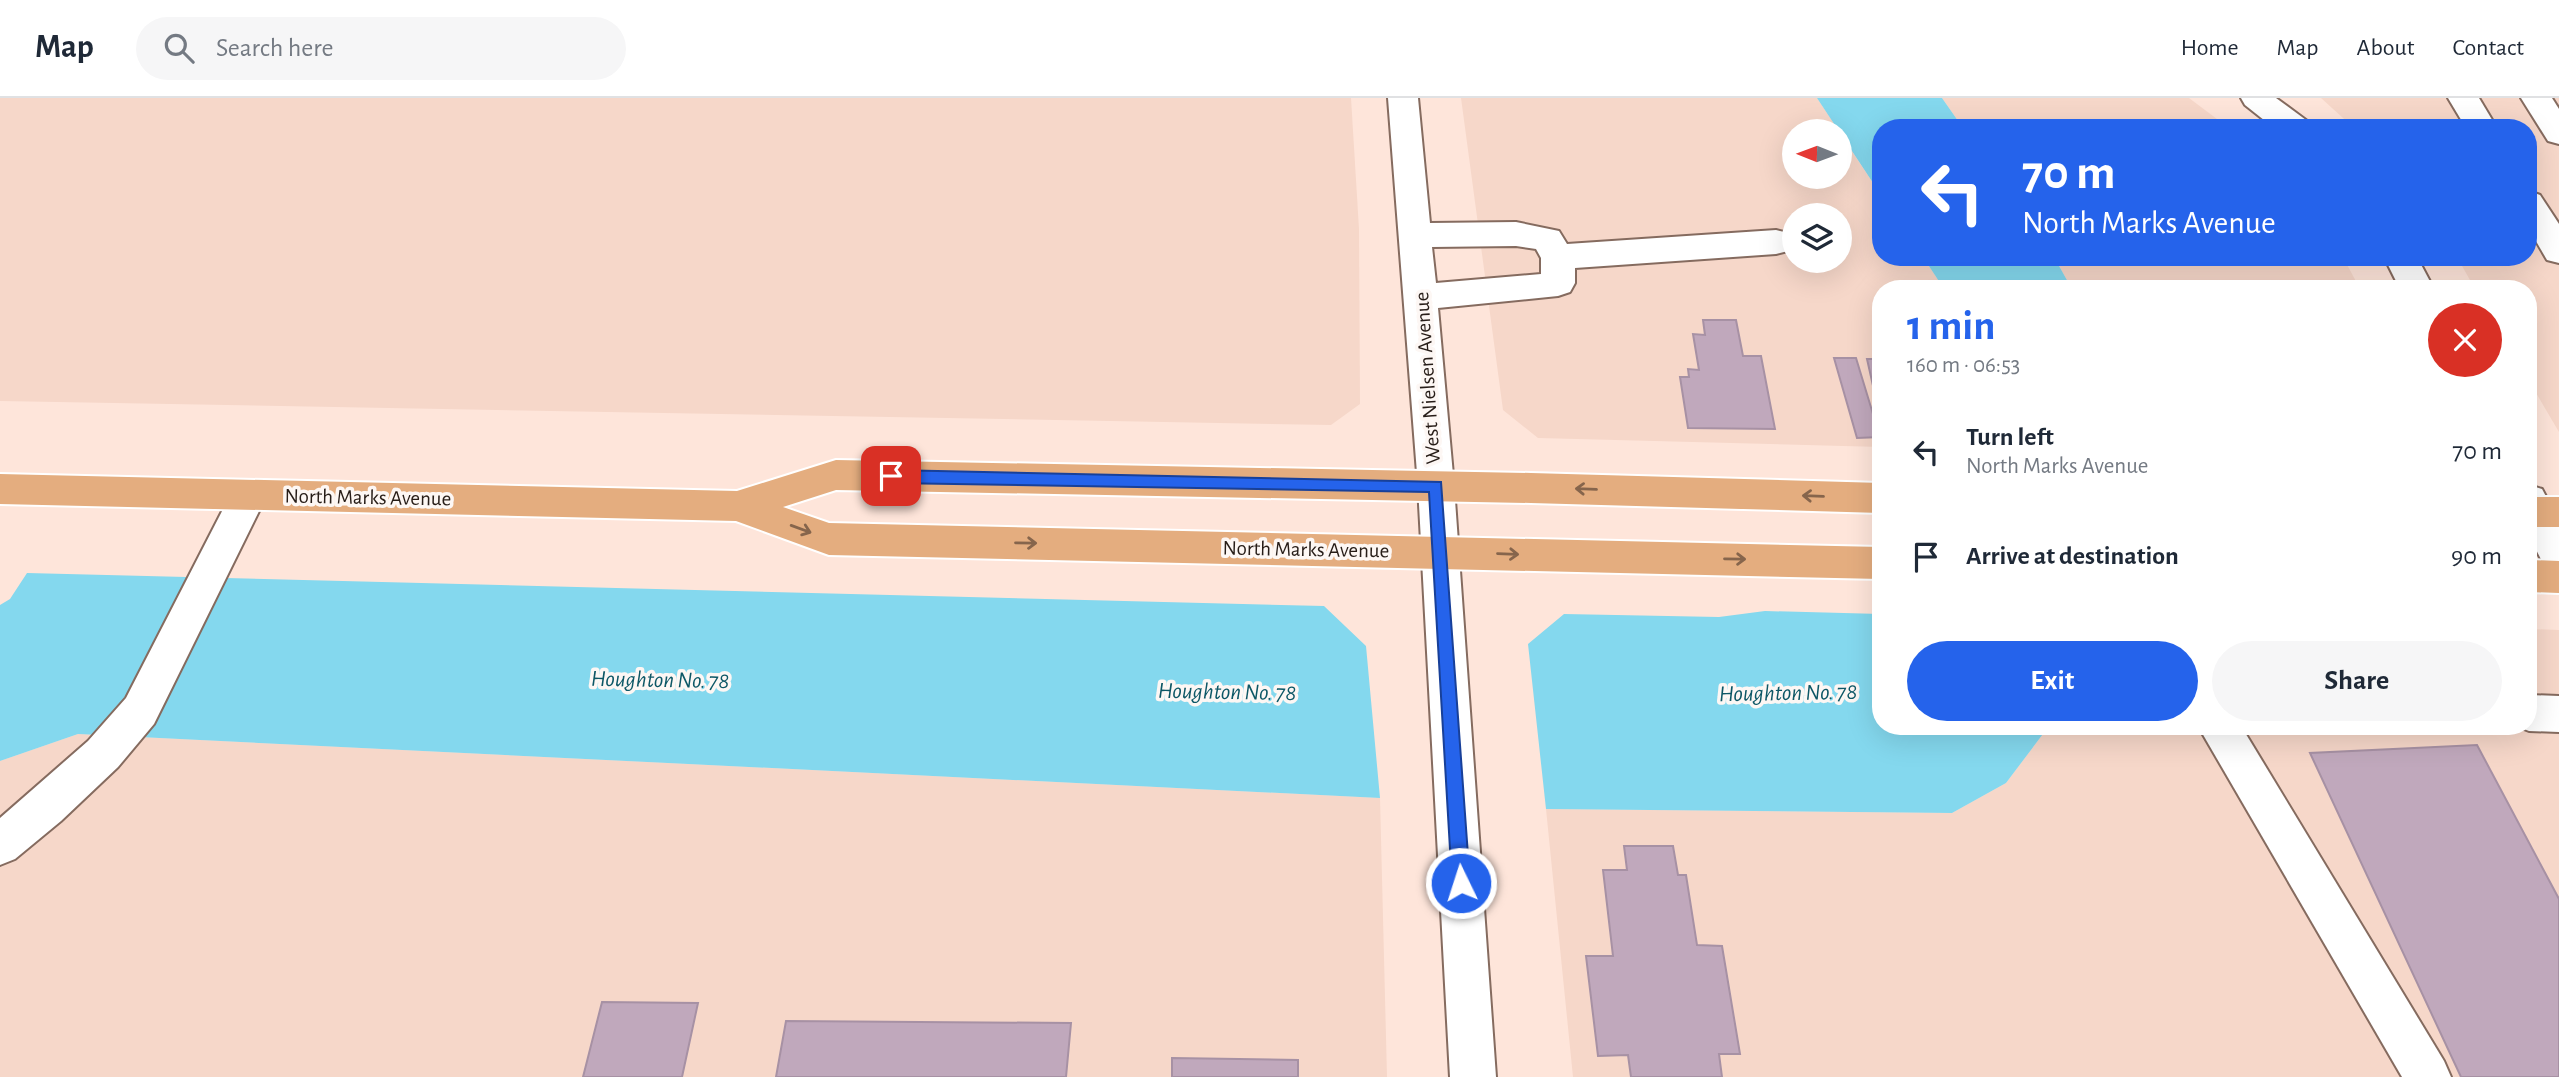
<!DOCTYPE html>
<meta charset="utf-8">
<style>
:root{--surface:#fff;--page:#f6f6f7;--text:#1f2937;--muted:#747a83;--line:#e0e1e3;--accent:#2563eb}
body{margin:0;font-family:"Alegreya Sans",sans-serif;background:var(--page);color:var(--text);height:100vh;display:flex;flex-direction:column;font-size:26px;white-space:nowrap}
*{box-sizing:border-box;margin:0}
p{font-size:23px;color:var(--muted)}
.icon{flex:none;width:38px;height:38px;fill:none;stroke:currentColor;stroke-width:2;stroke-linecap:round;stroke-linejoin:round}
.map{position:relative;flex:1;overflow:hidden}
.side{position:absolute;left:1872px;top:182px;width:665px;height:455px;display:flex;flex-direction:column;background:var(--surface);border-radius:28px;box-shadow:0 7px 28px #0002}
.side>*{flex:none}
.top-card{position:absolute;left:1872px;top:21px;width:665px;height:147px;border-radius:28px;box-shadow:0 7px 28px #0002;background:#2563eb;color:#fff;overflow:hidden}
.needle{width:46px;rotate:271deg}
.buttons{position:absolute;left:1782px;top:21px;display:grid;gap:14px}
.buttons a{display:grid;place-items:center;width:70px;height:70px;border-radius:50%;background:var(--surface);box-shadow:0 7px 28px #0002;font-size:35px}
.pin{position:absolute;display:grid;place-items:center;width:60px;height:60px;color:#fff;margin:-30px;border-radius:14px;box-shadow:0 4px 10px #0006}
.me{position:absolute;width:77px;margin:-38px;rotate:356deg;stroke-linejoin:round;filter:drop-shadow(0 0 5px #0008)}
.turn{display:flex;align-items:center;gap:24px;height:147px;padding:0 35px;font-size:32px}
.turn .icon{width:91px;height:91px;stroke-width:2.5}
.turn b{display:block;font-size:49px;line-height:60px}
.round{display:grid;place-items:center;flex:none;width:74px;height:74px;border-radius:37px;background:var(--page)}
.summary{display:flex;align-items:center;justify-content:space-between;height:119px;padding:0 35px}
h1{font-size:42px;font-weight:600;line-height:52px;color:var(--accent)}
.cta{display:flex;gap:14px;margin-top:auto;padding:14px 35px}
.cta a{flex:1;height:80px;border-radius:42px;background:var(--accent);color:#fff;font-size:28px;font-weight:600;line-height:80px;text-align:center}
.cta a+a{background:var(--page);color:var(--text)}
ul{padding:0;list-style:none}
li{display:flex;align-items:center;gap:21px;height:105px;padding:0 35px}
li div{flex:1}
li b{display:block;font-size:26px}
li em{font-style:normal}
header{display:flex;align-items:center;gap:42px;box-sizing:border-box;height:98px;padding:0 35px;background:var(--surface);border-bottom:2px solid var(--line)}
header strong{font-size:33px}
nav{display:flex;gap:38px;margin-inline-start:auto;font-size:24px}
.search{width:490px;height:63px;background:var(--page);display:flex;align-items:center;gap:18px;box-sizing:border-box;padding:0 24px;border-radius:38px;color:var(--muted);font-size:26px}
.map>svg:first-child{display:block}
</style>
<header>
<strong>Map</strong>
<div class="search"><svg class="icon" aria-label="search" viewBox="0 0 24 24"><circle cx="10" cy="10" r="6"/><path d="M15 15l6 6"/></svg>Search here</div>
<nav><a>Home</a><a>Map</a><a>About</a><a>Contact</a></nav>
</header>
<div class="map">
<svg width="2559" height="979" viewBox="0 0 2559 979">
<rect width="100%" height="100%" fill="#fee5da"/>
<g fill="#f6d7c9" fill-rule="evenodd">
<polygon points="0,0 1351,0 1359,131 1360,306 1331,327 0,303"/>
<path d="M1461 0H1817L1839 33H1794V79H1839V34L1881 97V159H1923L1944 191H1881V349L1538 340 1503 312ZM1794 117H1839V163H1794Z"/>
<polygon points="1942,0 2189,0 2229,30 1963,30"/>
<polygon points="2321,0 2559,0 2559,334 2529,283 2529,191 2475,191 2457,159 2529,159 2529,30 2354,30"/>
<polygon points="2054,159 2343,159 2360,191 2072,191"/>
<polygon points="2529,531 2559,532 2559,979 1573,979 1546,711 1952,715 2006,685 2049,628 2529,628"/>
<polygon points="78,636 1380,700 1387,979 0,979 0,663"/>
</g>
<g fill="#84d8ee">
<polygon points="1817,0 1942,0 1963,30 1881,30 1881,97"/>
<polygon points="1923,159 2054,159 2072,191 1944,191"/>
<polygon points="27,475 1324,508 1366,548 1380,700 78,636 0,663 0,507 10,501"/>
<polygon points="1765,513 1881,516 1881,628 2049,628 2006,685 1952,715 1546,711 1528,546 1564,516 1719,519"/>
</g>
<g fill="#c0a8bc" stroke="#a791a4" stroke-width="2">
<polygon points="1703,222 1736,222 1743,258 1761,258 1775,331 1688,330 1680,279 1689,279 1688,271 1699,272 1693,236 1705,237"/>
<polygon points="1834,260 1856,260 1880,339 1857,340"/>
<polygon points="1867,261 1881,261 1881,310 1878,310"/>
<polygon points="2477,647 2559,801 2559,979 2461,979 2310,655"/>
<polygon points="1624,748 1673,748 1678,777 1686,777 1697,847 1722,848 1740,956 1719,956 1722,979 1631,979 1628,957 1598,958 1586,858 1613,858 1603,772 1627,772"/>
<polygon points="602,904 698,905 682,979 583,979"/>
<polygon points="786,923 1071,925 1066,979 776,979"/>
<polygon points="1172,960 1298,962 1298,979 1172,979"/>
</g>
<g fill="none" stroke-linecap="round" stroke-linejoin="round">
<defs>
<g id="minor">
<path d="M1388 0H1418L1430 125 1516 124 1559 133 1567 146 1776 132 1788 135 1792 144 1788 153 1776 156 1575 170V185L1570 194 1558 198 1438 210 1454 388 1496 979H1450L1418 388ZM1516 148 1536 151 1541 160V176L1436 185 1432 149Z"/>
<polygon points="2241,0 2276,0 2306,22 2310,30 2274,30 2245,7"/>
<polygon points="2448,0 2479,0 2497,30 2466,30"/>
<polygon points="2521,0 2552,0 2559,11 2559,46 2548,43"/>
<polygon points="2529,93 2540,97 2559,126 2559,165 2547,162 2529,131"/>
<polygon points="2384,159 2417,159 2434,191 2400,191"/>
<polygon points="249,382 262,386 267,397 154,626 118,669 61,723 15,761 0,767 0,720 88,643 126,600 236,386"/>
<polygon points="2529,387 2542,391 2559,423 2559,476 2546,471 2529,438"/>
<polygon points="2529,597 2559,598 2559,634 2529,633 2516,628 2529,628"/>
<polygon points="2198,628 2241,628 2444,963 2451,979 2402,979"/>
</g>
<g id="major">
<polygon points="836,362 1531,375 1881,385 1881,415 1531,405 836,392 783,409 829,425 1881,449 1881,481 829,457 736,423 0,406 0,376 737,393"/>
<rect x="2529" y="399" width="30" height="30"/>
<polygon points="2529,462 2559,463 2559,495 2529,494"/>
</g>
</defs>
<use href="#minor" stroke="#856b5f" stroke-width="4"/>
<use href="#major" stroke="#fff" stroke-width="4"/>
<use href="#minor" fill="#fff" fill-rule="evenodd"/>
<use href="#major" fill="#e4ad7f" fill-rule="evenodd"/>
</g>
<defs><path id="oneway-shaft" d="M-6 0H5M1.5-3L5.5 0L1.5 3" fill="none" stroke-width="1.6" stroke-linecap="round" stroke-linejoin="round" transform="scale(1.75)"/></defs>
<g stroke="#86654c">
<use href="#oneway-shaft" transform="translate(1586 391) rotate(-178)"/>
<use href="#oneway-shaft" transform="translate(1813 398) rotate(-178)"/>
<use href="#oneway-shaft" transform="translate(801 431) rotate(20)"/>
<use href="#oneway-shaft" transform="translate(1026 445) rotate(1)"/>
<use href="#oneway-shaft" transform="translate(1508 456) rotate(2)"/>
<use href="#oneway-shaft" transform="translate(1735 461) rotate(1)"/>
</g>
<polygon fill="#2563eb" stroke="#184099" stroke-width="2" points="891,372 1441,384 1470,785 1467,792 1461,794 1454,792 1452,785 1429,394 891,385 884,378"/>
<g text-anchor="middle" stroke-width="7" stroke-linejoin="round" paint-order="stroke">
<g font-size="21" fill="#271d18" stroke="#fdf7f4">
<text transform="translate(1427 280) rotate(-94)" y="7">West Nielsen Avenue</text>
<text transform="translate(368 399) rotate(1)" y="7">North Marks Avenue</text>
<text transform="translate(1306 451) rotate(1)" y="7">North Marks Avenue</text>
</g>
<g font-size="23" font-style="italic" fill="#0d5766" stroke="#fdf7f4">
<text transform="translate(660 581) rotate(1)" y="8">Houghton No. 78</text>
<text transform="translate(1227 593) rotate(1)" y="8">Houghton No. 78</text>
<text transform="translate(1788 594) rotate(-1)" y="8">Houghton No. 78</text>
</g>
</g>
</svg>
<div class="buttons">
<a><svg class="needle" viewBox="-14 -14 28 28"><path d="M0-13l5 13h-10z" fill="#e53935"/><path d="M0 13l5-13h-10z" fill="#747a83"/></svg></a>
<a><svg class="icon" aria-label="layers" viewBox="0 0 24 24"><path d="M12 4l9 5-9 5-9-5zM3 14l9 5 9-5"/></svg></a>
</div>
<div class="pin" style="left:891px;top:378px;background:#d93025"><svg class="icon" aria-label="arrive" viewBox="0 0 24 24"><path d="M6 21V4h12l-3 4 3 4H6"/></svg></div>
<svg class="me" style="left:1461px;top:785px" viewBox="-20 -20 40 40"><circle r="17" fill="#2563eb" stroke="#fff" stroke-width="3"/><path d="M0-11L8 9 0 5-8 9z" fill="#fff"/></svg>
<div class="top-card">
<div class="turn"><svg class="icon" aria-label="left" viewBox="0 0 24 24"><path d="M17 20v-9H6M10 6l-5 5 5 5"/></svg><div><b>70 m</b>North Marks Avenue</div></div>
</div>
<section class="side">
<div class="summary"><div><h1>1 min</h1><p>160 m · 06:53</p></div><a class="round" style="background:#d93025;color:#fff"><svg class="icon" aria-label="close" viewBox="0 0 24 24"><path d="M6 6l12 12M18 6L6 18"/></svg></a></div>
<ul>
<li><svg class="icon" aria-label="left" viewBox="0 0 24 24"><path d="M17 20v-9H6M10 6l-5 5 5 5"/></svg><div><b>Turn left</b><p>North Marks Avenue</p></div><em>70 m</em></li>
<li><svg class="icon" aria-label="arrive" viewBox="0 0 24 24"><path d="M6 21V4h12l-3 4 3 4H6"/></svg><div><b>Arrive at destination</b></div><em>90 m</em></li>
</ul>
<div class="cta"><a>Exit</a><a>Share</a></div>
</section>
</div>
